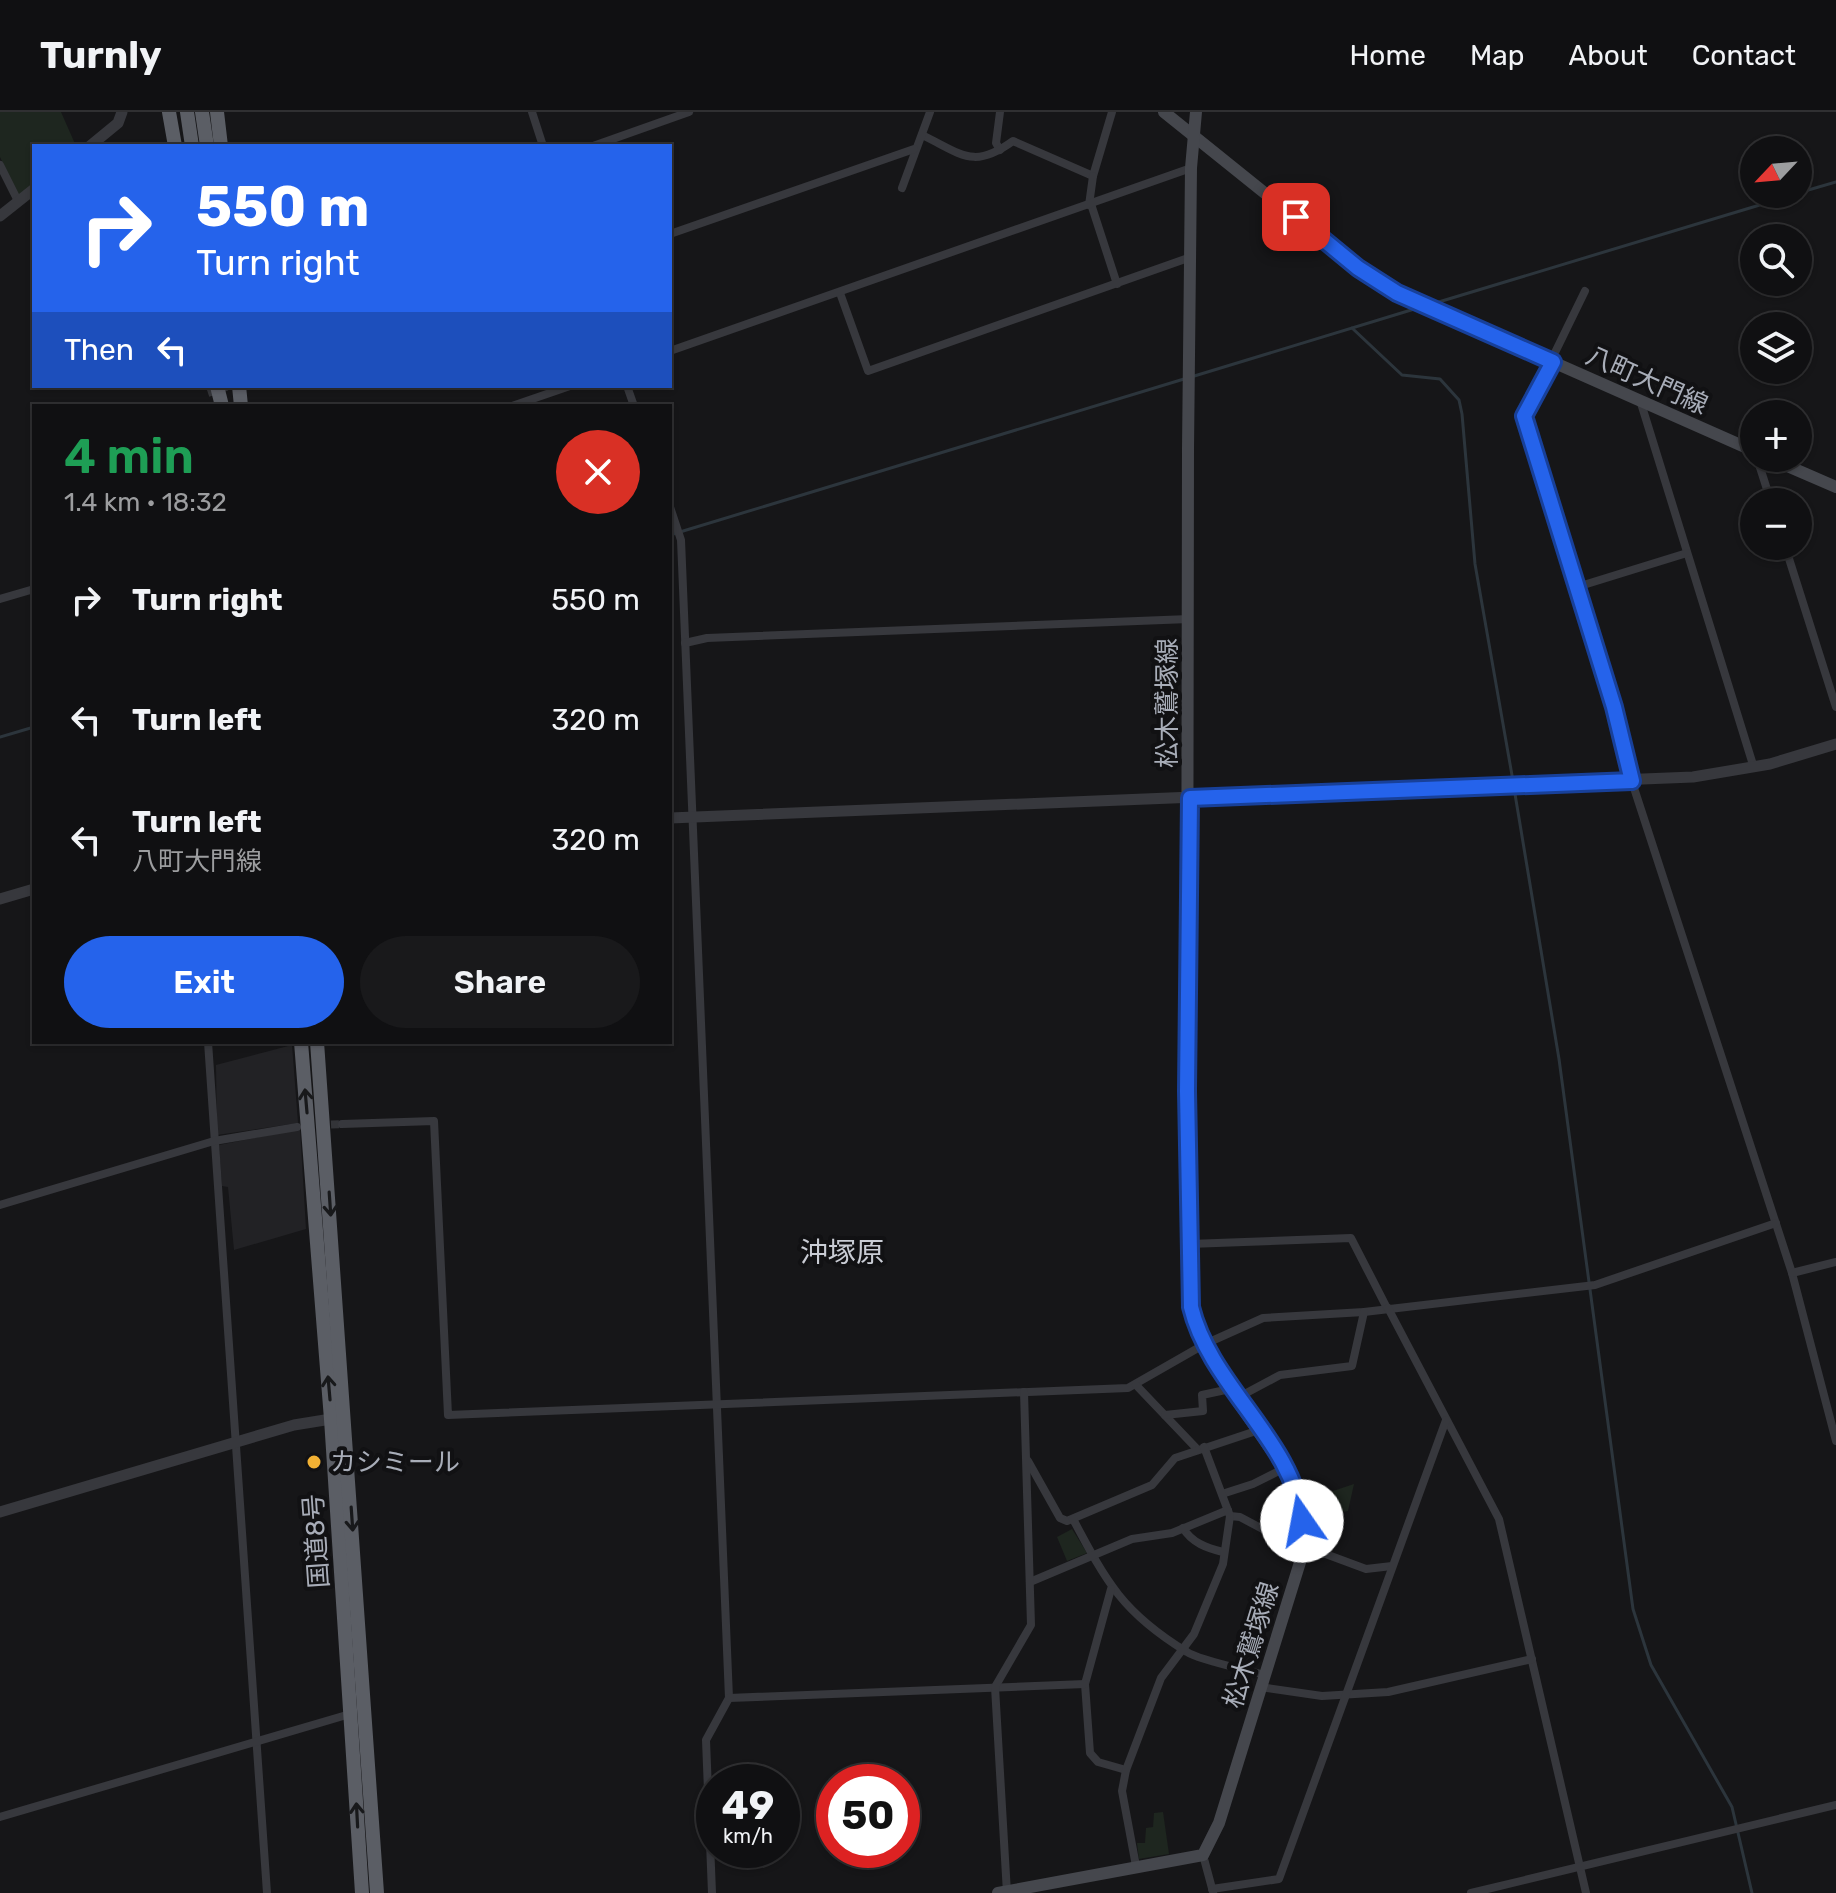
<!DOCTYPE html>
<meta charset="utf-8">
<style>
:root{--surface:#101012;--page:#19191b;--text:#f1f3f6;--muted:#9c9d9f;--line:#303032;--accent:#2563eb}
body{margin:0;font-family:Rubik,"Noto Sans JP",sans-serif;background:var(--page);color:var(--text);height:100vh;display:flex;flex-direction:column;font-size:30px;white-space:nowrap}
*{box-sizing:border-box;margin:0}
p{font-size:26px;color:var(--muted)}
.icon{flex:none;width:44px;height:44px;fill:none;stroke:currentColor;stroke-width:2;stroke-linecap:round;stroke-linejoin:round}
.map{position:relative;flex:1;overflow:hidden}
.sheet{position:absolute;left:32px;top:292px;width:640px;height:640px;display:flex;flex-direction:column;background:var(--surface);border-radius:0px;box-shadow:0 2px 6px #0004,0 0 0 2px var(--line)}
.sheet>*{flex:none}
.hud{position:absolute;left:32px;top:32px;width:640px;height:244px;border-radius:0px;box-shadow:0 2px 6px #0004,0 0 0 2px var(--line);background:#2563eb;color:#fff;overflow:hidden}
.needle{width:52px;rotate:244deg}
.fabs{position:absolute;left:1740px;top:24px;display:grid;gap:16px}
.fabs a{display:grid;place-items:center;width:72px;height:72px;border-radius:50%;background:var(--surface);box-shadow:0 2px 6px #0004,0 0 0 2px var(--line);font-size:40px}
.speed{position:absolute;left:696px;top:1652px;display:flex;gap:16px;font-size:40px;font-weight:700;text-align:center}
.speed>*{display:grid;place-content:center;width:104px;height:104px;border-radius:50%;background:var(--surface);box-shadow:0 2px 6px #0004,0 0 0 2px var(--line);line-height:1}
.speed small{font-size:20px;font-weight:400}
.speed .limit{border:12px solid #d22;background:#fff;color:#111}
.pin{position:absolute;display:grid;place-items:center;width:68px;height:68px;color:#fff;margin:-34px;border-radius:16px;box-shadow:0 4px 12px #0006}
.me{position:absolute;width:88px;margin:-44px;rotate:348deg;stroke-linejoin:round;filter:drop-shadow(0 0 6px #0008)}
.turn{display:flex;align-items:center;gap:28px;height:168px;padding:0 32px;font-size:36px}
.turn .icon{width:104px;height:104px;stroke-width:2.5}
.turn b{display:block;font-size:56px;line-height:68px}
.then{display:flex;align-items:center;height:76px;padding:0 32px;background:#0003;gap:16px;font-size:30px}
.round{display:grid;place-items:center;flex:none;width:84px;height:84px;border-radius:42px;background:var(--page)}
.summary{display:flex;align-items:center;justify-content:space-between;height:136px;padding:0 32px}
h1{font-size:48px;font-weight:600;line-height:60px;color:#1e9e55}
.primary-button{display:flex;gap:16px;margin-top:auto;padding:16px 32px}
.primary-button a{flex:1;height:92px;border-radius:48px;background:var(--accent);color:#fff;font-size:32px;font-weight:600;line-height:92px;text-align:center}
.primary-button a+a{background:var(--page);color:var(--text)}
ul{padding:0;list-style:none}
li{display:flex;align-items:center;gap:24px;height:120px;padding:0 32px}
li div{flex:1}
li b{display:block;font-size:30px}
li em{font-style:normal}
header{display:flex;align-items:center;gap:48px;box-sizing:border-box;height:112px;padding:0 40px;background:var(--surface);border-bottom:2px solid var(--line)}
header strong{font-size:38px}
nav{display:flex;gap:44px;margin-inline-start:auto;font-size:28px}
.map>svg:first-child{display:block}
</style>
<header>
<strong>Turnly</strong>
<nav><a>Home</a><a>Map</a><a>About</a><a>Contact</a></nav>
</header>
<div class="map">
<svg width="1836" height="1781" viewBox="0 0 1836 1781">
<rect width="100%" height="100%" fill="#161618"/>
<g fill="#222225">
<polygon points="292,933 298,1011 217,1023 216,953"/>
<polygon points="300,1017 306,1117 234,1138 228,1075 222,1074 219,1033"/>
</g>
<g fill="#1e261f">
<polygon points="0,0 61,0 76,34 34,34 34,74 19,85 0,45"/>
<polygon points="1354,1372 1348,1399 1322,1404 1319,1387 1330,1385 1330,1380"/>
<polygon points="1072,1417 1087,1441 1067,1449 1057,1425"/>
<polygon points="1163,1700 1169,1742 1139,1747 1137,1731 1145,1731 1146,1716 1153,1715 1154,1701"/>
</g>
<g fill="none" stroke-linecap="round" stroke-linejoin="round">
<g stroke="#2c353c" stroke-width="3">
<polyline points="1798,81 1836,70"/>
<polyline points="1432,192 1796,82"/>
<polyline points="1352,216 1402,263 1440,267 1459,288 1462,302 1475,452 1513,669"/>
<polyline points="1191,265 1421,195"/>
<polyline points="670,423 1184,267"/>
<polyline points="0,625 34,615"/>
<polyline points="1514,676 1559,947 1633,1497 1651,1553 1732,1695 1752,1781"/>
</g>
<g stroke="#333438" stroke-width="8" stroke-dasharray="8 4" stroke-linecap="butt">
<polyline points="208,281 229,274"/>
<polyline points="319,1013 342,1012"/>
</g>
<g stroke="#37383d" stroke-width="8">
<polyline points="532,0 543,34"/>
<polyline points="1000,0 996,31 1000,38"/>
<path d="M922 23C962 42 973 58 1013 29L1093 64 1112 0"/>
<polyline points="593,34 689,0"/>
<polyline points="0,53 18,89"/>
<polyline points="902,76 930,0"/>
<polyline points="1091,92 1117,172"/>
<polyline points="1089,93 1093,64"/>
<polyline points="670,122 914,37"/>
<polyline points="1585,179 1524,304 1614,595 1634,676 1792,1161 1836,1329"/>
<polyline points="840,181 868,259 1191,145"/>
<polyline points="670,239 1191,56"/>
<polyline points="627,274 634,294"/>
<polyline points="1640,288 1754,656"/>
<polyline points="512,294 570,274"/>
<polyline points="1757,346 1771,390"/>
<polyline points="670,395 681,428 729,1586 706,1628 712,1781"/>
<polyline points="1785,434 1836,595"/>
<polyline points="1577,475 1687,441"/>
<polyline points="0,487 34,477"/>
<polyline points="685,531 707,526 1189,507"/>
<polyline points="208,930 267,1781"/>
<polyline points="342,1012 434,1009 448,1303 1128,1276 1205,1232 1263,1206 1364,1200 1595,1173 1776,1111"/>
<polyline points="0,1093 214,1029 297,1015"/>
<polyline points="1189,1132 1351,1126 1387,1196"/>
<polyline points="1792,1161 1836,1150"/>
<polyline points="1388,1196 1499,1407 1586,1781"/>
<polyline points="1136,1273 1198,1338"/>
<polyline points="1237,1286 1280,1263 1352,1254 1364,1200"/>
<polyline points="1165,1303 1203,1299 1202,1283 1230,1277"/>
<polyline points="1028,1349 1060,1406 1067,1409 1152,1373 1175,1346 1259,1318"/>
<polyline points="1222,1382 1253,1372 1285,1356"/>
<polyline points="1230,1404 1240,1405 1272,1422 1304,1426"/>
<path d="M1073 1407C1107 1471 1123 1501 1187 1540 1201 1549 1245 1557 1264 1563"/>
<path d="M1183 1416C1192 1431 1207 1436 1223 1440"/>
<polyline points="1304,1434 1366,1457 1392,1454"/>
<polyline points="1030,1470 1132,1427 1172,1421 1228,1398"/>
<polyline points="1111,1477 1085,1572 1090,1641 1098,1650 1126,1658"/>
<polyline points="1260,1575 1322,1584 1388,1580 1532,1547"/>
<polyline points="729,1586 1085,1572"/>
<polyline points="0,1705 350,1602"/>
<polyline points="1203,1743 1213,1780"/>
<polyline points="1136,1754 1122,1679 1126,1658 1161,1566 1194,1522 1223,1452 1230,1404 1204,1335"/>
<polyline points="1212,1777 1279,1767 1446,1308"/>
<polyline points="1007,1781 995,1575 1031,1513 1024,1280"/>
<polyline points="1471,1781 1836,1693"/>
</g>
<g stroke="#37383d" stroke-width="11">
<polyline points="90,34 118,11 122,0"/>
<polyline points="0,104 34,77"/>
<polyline points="670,706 1693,665 1770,652 1836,632"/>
<polyline points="0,787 34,777"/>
<polyline points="0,1400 294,1313 331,1307"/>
</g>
<g stroke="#45474d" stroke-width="12">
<polyline points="1164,0 1358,156 1397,181 1754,339"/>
<polyline points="1769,346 1836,375"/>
<polyline points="998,1781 1203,1743 1219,1711 1301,1447 1304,1426 1296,1374 1227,1274 1195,1213 1191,1195 1187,979 1188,338 1191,56 1196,0"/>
</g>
<g stroke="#5b5e65" stroke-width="14">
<polyline points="169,0 175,34"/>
<polyline points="187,0 192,34"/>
<polyline points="202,0 207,34"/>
<polyline points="217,0 221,34"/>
<polyline points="217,274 222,294"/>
<polyline points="239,274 241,294"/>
<polyline points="301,930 331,1307 362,1781"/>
<polyline points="317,930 377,1781"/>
</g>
</g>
<defs><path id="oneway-shaft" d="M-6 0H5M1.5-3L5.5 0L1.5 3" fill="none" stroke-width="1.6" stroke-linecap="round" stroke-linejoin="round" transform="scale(2)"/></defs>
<g stroke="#18191b">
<use href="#oneway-shaft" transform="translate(306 989) rotate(-95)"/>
<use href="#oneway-shaft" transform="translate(330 1092) rotate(86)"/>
<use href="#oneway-shaft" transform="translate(329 1276) rotate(-95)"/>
<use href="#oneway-shaft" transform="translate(352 1407) rotate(86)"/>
<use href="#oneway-shaft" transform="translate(357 1703) rotate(-93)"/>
</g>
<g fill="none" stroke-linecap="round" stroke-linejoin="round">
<defs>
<path id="route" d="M1296 105 1358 156 1397 181 1553 250 1524 304 1614 595 1632 669 1190 686 1187 979 1191 1195C1210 1274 1295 1330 1302 1409"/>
</defs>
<use href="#route" stroke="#184099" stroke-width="20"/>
<use href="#route" stroke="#2563eb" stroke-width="14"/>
</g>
<circle fill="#f2b134" stroke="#111113" stroke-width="3" cx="314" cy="1350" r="8"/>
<g text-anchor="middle" stroke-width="8" stroke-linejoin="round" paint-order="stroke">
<g font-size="26" fill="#a8adb8" stroke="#111113">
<text transform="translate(1647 268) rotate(24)" y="9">八町大門線</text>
<text transform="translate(1167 591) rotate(-90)" y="9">松木鷲塚線</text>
<text transform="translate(316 1429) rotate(-94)" y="9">国道8号</text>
<text transform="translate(1251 1533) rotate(-73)" y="9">松木鷲塚線</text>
</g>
<g font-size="26" fill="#a8adb8" stroke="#111113" text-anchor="start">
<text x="330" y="1359">カシミール</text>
</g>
<g font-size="28" fill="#c9ccd4" stroke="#111113">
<text x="842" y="1150">沖塚原</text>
</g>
</g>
</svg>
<div class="fabs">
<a><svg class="needle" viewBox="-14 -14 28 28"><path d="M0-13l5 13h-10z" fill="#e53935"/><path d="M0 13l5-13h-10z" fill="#9c9d9f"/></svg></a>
<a><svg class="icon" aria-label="search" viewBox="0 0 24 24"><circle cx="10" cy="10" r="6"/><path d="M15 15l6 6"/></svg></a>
<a><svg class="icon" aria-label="layers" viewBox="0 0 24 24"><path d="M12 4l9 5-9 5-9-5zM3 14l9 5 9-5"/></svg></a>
<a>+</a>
<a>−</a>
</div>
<div class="speed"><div>49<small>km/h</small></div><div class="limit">50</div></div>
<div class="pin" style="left:1296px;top:105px;background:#d93025"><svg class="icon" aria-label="arrive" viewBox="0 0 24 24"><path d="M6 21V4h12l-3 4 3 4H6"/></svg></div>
<svg class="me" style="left:1302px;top:1409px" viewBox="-20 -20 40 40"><circle r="19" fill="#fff"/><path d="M0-13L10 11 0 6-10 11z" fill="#2563eb"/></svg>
<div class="hud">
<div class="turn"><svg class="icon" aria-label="right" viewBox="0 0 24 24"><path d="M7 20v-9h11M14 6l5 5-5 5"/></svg><div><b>550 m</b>Turn right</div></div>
<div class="then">Then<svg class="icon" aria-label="left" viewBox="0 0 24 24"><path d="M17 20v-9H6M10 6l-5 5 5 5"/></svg></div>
</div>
<section class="sheet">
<div class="summary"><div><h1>4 min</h1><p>1.4 km · 18:32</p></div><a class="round" style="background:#d93025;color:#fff"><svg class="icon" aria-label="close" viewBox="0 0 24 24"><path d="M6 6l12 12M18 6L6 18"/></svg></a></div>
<ul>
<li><svg class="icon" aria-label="right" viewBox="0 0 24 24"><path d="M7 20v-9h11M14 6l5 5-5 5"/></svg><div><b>Turn right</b></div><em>550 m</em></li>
<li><svg class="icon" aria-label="left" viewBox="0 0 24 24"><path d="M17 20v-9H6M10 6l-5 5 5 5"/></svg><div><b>Turn left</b></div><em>320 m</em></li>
<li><svg class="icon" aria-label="left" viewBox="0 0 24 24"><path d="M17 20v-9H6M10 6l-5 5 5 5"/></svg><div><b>Turn left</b><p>八町大門線</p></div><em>320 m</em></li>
</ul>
<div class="primary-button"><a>Exit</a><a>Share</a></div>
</section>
</div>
